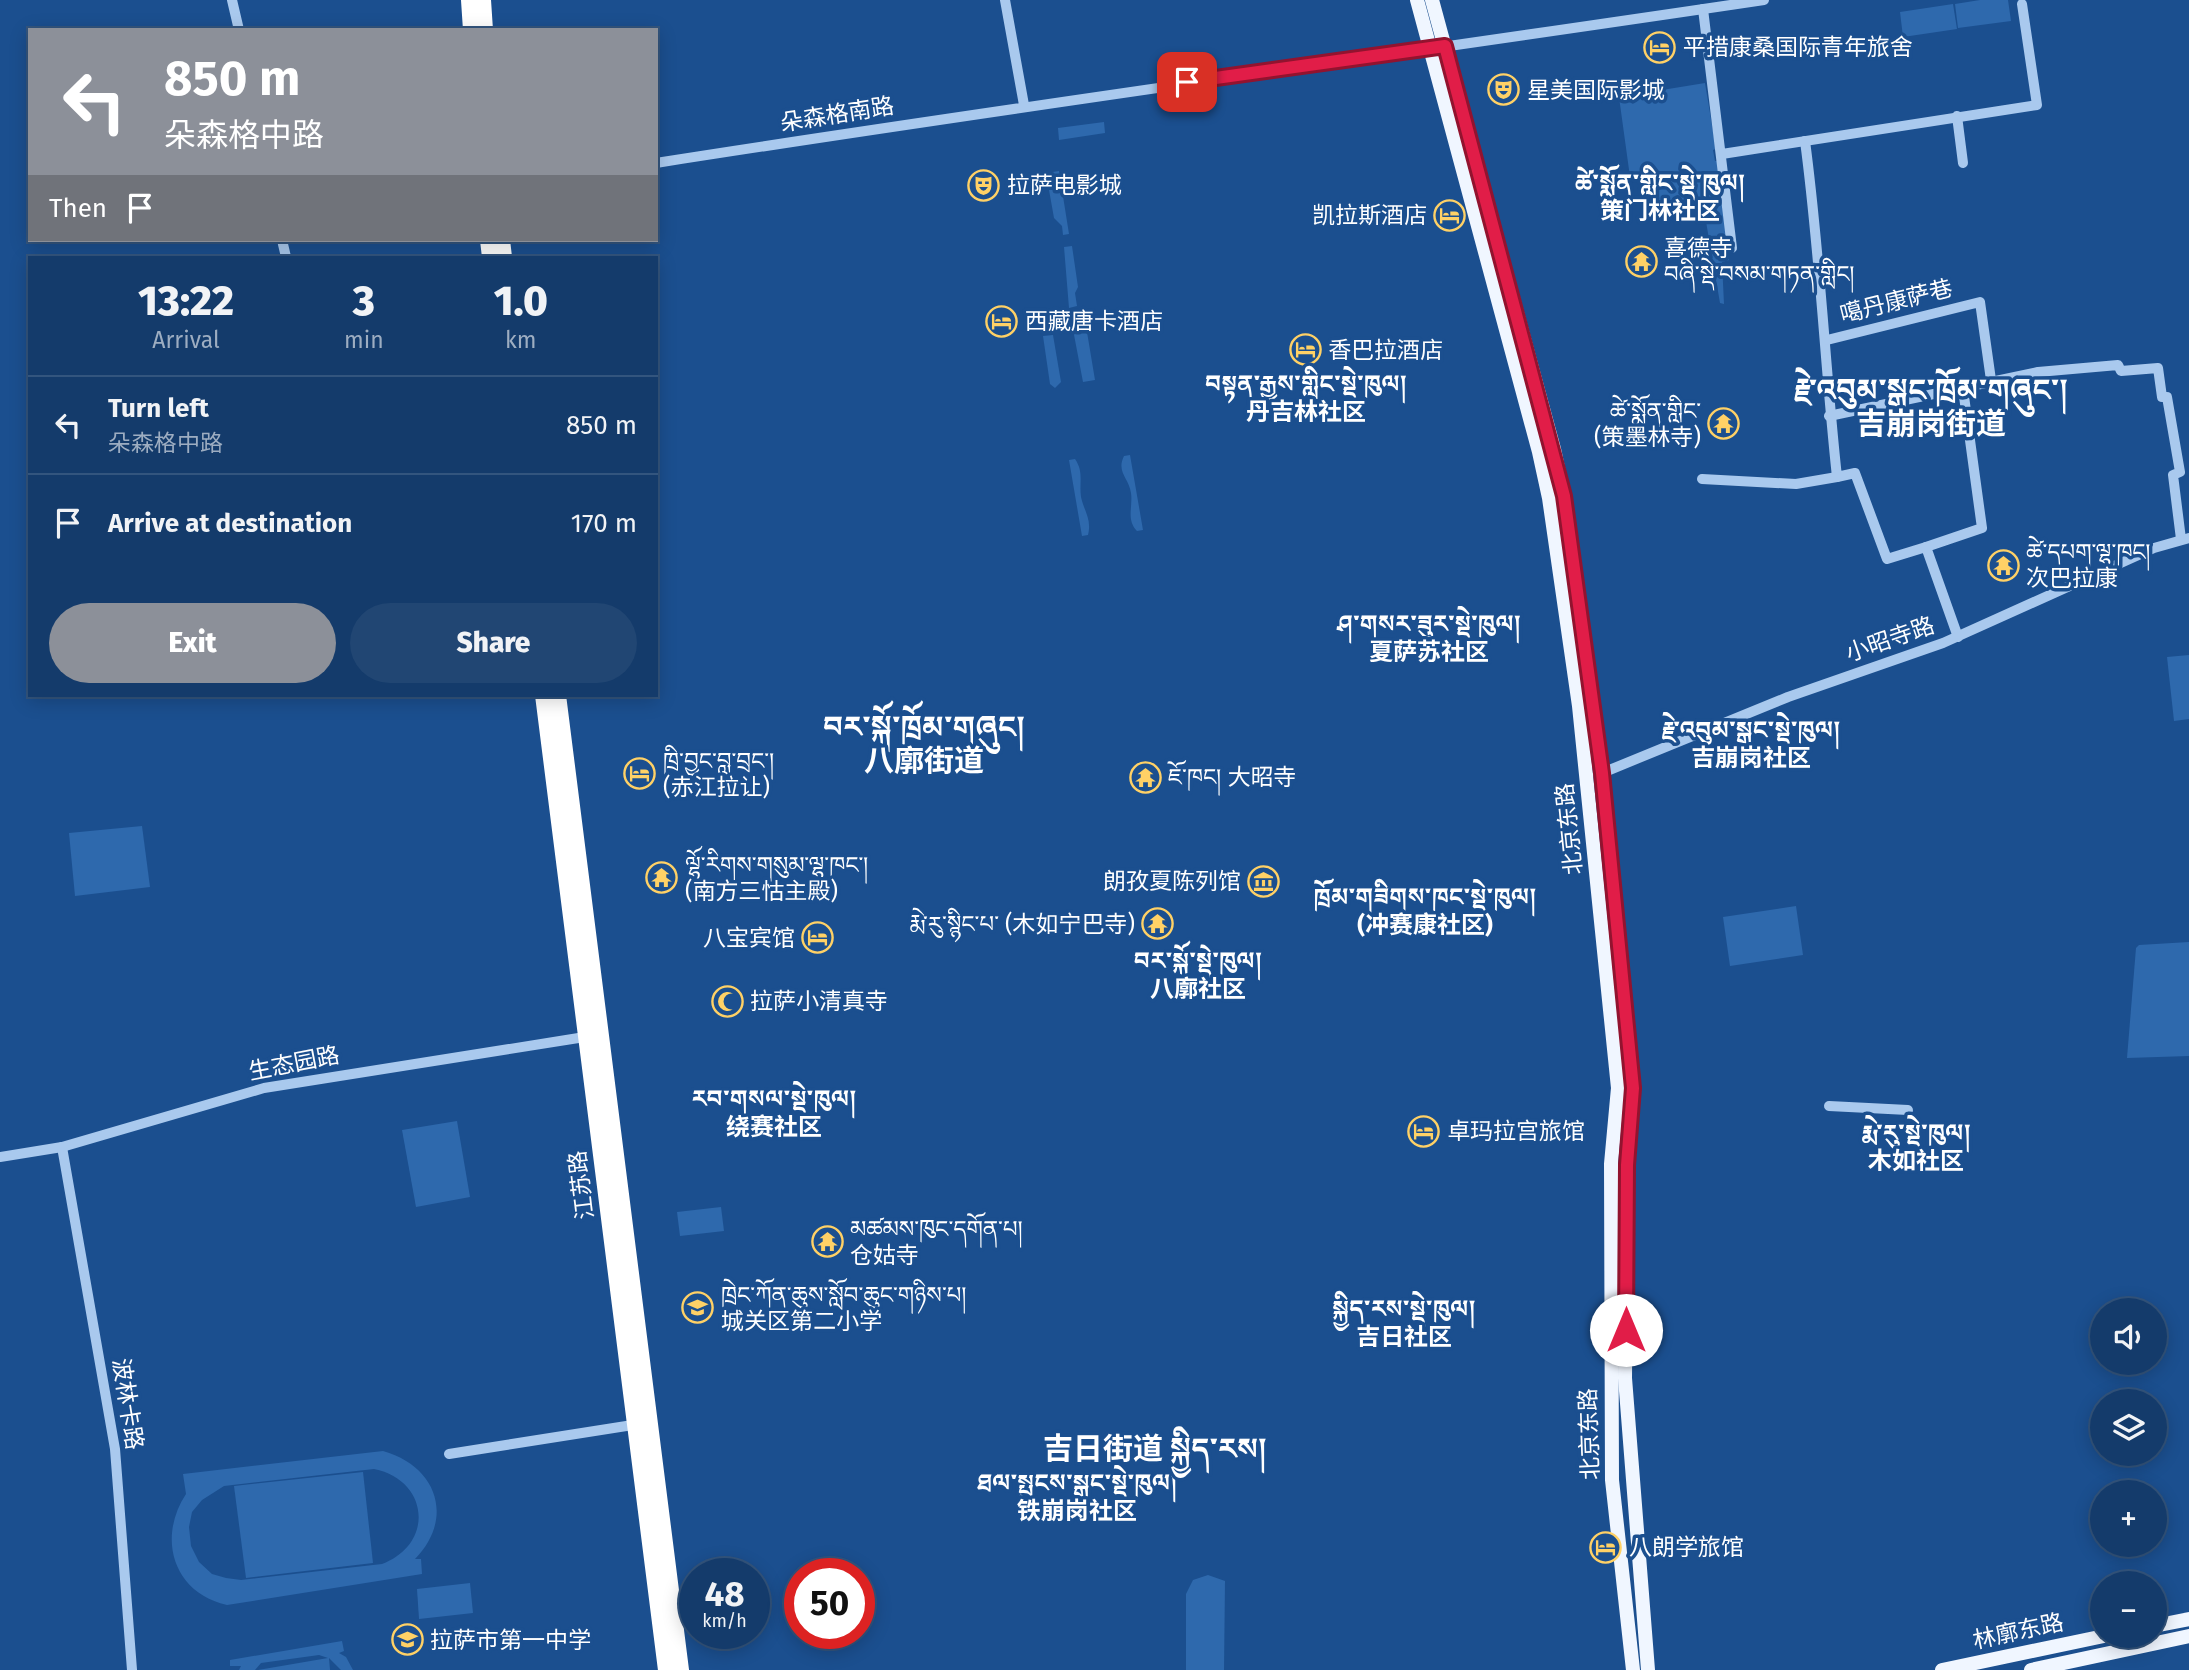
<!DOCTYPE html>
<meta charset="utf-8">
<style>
:root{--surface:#143b6b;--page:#214673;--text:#f1f3f6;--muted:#9dadc1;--line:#33557e;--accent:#8c9099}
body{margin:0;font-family:"Fira Sans","Noto Sans SC","Noto Serif Tibetan",sans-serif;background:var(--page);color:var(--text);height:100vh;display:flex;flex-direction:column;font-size:26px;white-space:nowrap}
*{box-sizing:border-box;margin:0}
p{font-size:23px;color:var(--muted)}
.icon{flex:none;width:38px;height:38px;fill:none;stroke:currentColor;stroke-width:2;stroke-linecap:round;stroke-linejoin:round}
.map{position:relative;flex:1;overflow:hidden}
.side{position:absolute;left:28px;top:256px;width:630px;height:441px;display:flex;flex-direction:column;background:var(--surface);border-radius:0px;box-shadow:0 4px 18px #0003,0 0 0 2px var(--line)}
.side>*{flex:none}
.top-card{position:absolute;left:28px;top:28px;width:630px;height:214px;border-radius:0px;box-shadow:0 4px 18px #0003,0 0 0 2px var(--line);background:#8c9099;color:#fff;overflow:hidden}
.controls{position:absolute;left:2090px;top:1298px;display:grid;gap:14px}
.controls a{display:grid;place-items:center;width:77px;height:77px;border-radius:50%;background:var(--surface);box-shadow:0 4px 18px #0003,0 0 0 2px var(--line);font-size:35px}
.speed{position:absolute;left:679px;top:1558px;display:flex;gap:14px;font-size:35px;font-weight:700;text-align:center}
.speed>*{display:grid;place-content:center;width:91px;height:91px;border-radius:50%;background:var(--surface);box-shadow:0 4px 18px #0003,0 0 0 2px var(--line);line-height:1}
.speed small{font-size:18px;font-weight:400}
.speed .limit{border:10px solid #d22;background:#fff;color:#111}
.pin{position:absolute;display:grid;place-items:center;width:60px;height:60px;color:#fff;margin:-30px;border-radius:14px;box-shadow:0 4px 10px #0006}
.me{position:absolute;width:77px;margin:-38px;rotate:0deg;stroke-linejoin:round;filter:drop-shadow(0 0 5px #0008)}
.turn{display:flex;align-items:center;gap:24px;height:147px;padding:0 21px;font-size:32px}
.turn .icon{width:91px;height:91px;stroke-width:2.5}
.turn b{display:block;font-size:49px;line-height:60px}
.then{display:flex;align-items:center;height:66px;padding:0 21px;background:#0003;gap:14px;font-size:26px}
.eta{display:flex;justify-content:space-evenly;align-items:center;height:119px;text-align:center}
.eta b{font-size:42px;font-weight:800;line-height:49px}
.primary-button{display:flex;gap:14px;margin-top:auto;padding:14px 21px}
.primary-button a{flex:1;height:80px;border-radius:42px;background:var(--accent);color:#fff;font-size:28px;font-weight:800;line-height:80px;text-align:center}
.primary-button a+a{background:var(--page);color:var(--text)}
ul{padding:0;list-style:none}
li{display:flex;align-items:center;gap:21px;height:98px;padding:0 21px;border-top:2px solid var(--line)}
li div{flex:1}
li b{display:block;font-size:26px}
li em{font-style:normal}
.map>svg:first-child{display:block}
</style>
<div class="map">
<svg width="2189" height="1670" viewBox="0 0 2189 1670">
<rect width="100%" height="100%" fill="#1b4f8f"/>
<g fill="#2e69ad" fill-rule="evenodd">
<polygon points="1980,0 2008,0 2011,21 1958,28 1955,4"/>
<polygon points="1953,4 1957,29 1903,37 1900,12"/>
<polygon points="1705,83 1716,149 1713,150 1715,161 1719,161 1729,260 1722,262 1724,304 1720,303 1703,204 1696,205 1694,198 1655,205 1652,185 1643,176 1630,177 1619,97"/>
<polygon points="1104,122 1105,133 1059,140 1058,128"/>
<polygon points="1059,171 1069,234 1063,235 1062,226 1054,218 1046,173"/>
<polygon points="1072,246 1078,287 1075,293 1077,306 1069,308 1064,247"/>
<polygon points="1078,318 1079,324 1087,332 1095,380 1083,382 1071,319"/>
<polygon points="1053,335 1061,382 1055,388 1050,384 1043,336"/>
<path d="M1130 455 1143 530 1137 531C1126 520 1133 507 1131 493 1129 478 1116 472 1124 456Z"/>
<path d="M1075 459C1084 472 1079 482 1081 497 1084 511 1092 519 1088 535L1082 536 1069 460Z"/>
<polygon points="2189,655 2189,719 2174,721 2167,657"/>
<polygon points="142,826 150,887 75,896 69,833"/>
<polygon points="1796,906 1803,955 1730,966 1723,917"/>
<polygon points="2189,942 2189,1056 2127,1058 2136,948 2139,945"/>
<polygon points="457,1121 470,1197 416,1207 402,1130"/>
<polygon points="721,1207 724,1231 680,1236 677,1212"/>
<path d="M383 1451C437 1466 455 1518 415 1559H421L422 1574 227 1605C173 1593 157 1538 186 1494L183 1474ZM374 1469C429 1480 435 1544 382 1564L241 1580 226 1578 212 1574 199 1562 191 1546 189 1527 192 1512 202 1500 224 1486Z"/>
<polygon points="363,1472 373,1563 246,1578 234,1486"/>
<polygon points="1208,1575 1225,1581 1224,1670 1186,1670 1186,1594 1193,1580"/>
<polygon points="470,1583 473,1613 419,1619 417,1589"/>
<polygon points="342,1641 344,1651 339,1653 346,1657 353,1670 341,1670 329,1658 330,1670 258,1670 328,1658 319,1655 261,1663 255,1670 239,1670 241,1666 230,1666 230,1660"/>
</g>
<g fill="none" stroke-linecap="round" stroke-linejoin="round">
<g stroke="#a9c9ee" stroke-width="10">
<polyline points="232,0 239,30"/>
<polyline points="1005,0 1024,105"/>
<polyline points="1703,9 1732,248"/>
<polyline points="1957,116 1963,163"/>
<path d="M1805 141C1820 253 1825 366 1837 477L1855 473 1887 559 1926 547"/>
<polyline points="1722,154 2037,105 2022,4"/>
<path d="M656 163C1025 105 1395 55 1764 0"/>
<polyline points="282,240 286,257"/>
<polyline points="1827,340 1980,302 1991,380"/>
<polyline points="1829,416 2038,372 2118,365 2121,371 2158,368 2162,397 2167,397 2180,472 2173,475 2181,539"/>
<polyline points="1702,479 1796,484 1837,477"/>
<polyline points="1958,637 1926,547 1982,528 1963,389"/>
<polyline points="1602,773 1788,697 1943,643 2154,548 2189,538"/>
<polyline points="1829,1106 1908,1110"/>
<polyline points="62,1147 115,1449 132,1670"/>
<polyline points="0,1157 62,1147 264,1088 591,1036"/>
<polyline points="449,1454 639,1424"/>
</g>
<g stroke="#f0f6ff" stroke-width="14">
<polyline points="1417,0 1539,452 1549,498 1579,706 1618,1088 1611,1164 1612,1480 1633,1670"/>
<polyline points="1432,0 1554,449 1564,496 1594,709 1633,1088 1627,1165 1625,1378 1648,1670"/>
<polyline points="2154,1626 2189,1619"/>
<polyline points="1942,1670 2104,1636"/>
<polyline points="2031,1670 2189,1636"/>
</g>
<g stroke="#fff" stroke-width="16">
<polyline points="469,0 471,30"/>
<polyline points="483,0 485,30"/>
<polyline points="488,240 490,257"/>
<polyline points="502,240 504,257"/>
<polyline points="543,695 666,1670"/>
<polyline points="558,695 681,1670"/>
</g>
</g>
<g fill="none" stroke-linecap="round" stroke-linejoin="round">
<defs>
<polyline id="route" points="1187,82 1445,46 1564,496 1602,773 1633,1088 1627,1165 1626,1330"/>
</defs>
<use href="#route" stroke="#92132f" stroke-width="18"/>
<use href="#route" stroke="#e11d48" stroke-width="12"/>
</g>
<defs>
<symbol id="hotel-ring" viewBox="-11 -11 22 22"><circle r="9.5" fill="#1b4f8f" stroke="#ffd166" stroke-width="1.5"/><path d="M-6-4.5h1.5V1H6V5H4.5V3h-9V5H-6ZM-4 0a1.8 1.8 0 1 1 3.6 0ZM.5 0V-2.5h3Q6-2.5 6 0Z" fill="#ffd166"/></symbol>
<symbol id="theatre-ring" viewBox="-11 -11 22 22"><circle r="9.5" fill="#1b4f8f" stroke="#ffd166" stroke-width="1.5"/><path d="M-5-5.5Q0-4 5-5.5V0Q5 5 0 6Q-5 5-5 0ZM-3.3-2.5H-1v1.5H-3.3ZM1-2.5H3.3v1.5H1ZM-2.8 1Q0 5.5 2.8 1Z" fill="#ffd166"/></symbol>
<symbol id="temple-ring" viewBox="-11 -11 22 22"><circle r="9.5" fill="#1b4f8f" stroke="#ffd166" stroke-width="1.5"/><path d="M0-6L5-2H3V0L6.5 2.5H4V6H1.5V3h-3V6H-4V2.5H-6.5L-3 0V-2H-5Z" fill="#ffd166"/></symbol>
<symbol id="museum-ring" viewBox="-11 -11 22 22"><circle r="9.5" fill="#1b4f8f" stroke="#ffd166" stroke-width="1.5"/><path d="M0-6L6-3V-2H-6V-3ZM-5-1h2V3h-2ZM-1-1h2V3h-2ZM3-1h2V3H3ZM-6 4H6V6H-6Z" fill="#ffd166"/></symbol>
<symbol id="mosque-ring" viewBox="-11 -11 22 22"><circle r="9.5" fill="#1b4f8f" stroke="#ffd166" stroke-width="1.5"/><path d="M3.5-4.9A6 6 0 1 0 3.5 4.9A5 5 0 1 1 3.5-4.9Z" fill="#ffd166"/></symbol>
<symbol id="school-ring" viewBox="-11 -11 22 22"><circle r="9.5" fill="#1b4f8f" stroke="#ffd166" stroke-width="1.5"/><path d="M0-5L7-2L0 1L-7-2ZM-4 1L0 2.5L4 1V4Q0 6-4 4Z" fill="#ffd166"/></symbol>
</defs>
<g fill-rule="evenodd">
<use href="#hotel-ring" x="1642" y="30" width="35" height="35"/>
<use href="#theatre-ring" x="1486" y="72" width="35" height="35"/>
<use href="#theatre-ring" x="966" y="168" width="35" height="35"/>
<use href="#hotel-ring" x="1432" y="198" width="35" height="35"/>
<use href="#temple-ring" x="1624" y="244" width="35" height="35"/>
<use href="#hotel-ring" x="984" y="304" width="35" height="35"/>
<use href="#hotel-ring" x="1288" y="332" width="35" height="35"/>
<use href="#temple-ring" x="1706" y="406" width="35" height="35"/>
<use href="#temple-ring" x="1986" y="548" width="35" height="35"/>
<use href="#hotel-ring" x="622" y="756" width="35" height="35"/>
<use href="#temple-ring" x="1128" y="760" width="35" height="35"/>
<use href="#temple-ring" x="644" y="860" width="35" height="35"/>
<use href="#museum-ring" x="1246" y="864" width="35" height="35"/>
<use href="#temple-ring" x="1140" y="906" width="35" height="35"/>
<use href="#hotel-ring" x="800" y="920" width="35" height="35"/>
<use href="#mosque-ring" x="710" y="984" width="35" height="35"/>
<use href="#hotel-ring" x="1406" y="1114" width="35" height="35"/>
<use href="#temple-ring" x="810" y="1224" width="35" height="35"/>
<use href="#school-ring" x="680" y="1290" width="35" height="35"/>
<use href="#hotel-ring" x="1588" y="1530" width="35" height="35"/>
<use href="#school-ring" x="390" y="1622" width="35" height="35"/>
</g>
<g text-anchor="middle" stroke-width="7" stroke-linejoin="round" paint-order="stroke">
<g font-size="23" fill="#fff" stroke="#1b4f8f" text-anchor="start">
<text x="1683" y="55">平措康桑国际青年旅舍</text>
<text x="1527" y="98">星美国际影城</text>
<text x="1007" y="193">拉萨电影城</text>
<text x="1427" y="223" text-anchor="end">凯拉斯酒店</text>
<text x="1664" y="256">喜德寺<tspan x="1664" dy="26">བཞི་སྡེ་བསམ་གཏན་གླིང།</tspan></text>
<text x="1025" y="329">西藏唐卡酒店</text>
<text x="1328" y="358">香巴拉酒店</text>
<text x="1701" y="419" text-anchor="end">ཚེ་སྨོན་གླིང་<tspan x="1701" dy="26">(策墨林寺)</tspan></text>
<text x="2026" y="560">ཚེ་དཔག་ལྷ་ཁང།<tspan x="2026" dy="26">次巴拉康</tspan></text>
<text x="663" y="769">ཁྲི་བྱང་བླ་བྲང་།<tspan x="663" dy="26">(赤江拉让)</tspan></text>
<text x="1168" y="785">ཇོ་ཁང། 大昭寺</text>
<text x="685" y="873">ལྷོ་རིགས་གསུམ་ལྷ་ཁང་།<tspan x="685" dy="26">(南方三怙主殿)</tspan></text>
<text x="1241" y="889" text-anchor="end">朗孜夏陈列馆</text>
<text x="1135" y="932" text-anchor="end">རྨེ་རུ་སྙིང་པ་ (木如宁巴寺)</text>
<text x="795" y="946" text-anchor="end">八宝宾馆</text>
<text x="750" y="1009">拉萨小清真寺</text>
<text x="1447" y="1139">卓玛拉宫旅馆</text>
<text x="850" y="1237">མཚམས་ཁུང་དགོན་པ།<tspan x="850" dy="26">仓姑寺</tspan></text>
<text x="721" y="1303">ཁྲེང་ཀོན་ཆུས་སློབ་ཆུང་གཉིས་པ།<tspan x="721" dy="26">城关区第二小学</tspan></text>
<text x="1629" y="1555">八朗学旅馆</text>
<text x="430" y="1648">拉萨市第一中学</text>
</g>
<g font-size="23" fill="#fff" stroke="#1b4f8f">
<text transform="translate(837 114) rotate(-9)" y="8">朵森格南路</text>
<text transform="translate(1896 301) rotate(-14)" y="8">噶丹康萨巷</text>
<text transform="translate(1890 639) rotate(-19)" y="8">小昭寺路</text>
<text transform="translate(1569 829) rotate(-96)" y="8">北京东路</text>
<text transform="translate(294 1063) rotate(-11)" y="8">生态园路</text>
<text transform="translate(581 1185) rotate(-97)" y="8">江苏路</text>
<text transform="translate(128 1404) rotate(81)" y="8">波林卡路</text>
<text transform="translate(1589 1434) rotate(-92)" y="8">北京东路</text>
<text transform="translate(2018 1631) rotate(-12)" y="8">林廓东路</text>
</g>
<g font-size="24" font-weight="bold" fill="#fff" stroke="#1b4f8f">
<text x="1660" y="191">ཚེ་སྨོན་གླིང་སྡེ་ཁུལ།<tspan x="1660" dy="28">策门林社区</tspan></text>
<text x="1306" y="392">བསྟན་རྒྱས་གླིང་སྡེ་ཁུལ།<tspan x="1306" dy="28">丹吉林社区</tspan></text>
<text x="1429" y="632">ཤ་གསར་ཟུར་སྡེ་ཁུལ།<tspan x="1429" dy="28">夏萨苏社区</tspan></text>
<text x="1751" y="738">རྗེ་འབུམ་སྒང་སྡེ་ཁུལ།<tspan x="1751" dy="28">吉崩岗社区</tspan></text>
<text x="1425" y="905">ཁྲོམ་གཟིགས་ཁང་སྡེ་ཁུལ།<tspan x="1425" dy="28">(冲赛康社区)</tspan></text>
<text x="1198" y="969">བར་སྐོ་སྡེ་ཁུལ།<tspan x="1198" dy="28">八廓社区</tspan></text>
<text x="774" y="1107">རབ་གསལ་སྡེ་ཁུལ།<tspan x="774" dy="28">绕赛社区</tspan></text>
<text x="1916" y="1141">རྨེ་རུ་སྡེ་ཁུལ།<tspan x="1916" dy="28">木如社区</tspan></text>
<text x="1404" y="1317">སྐྱིད་རས་སྡེ་ཁུལ།<tspan x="1404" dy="28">吉日社区</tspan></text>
<text x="1077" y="1491">ཐལ་སྤུངས་སྒང་སྡེ་ཁུལ།<tspan x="1077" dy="28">铁崩岗社区</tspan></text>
</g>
<g font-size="30" font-weight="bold" fill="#fff" stroke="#1b4f8f">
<text x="1931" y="400">རྗེ་འབུམ་སྒང་ཁྲོམ་གཞུང་།<tspan x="1931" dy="34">吉崩岗街道</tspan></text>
<text x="924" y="737">བར་སྐོ་ཁྲོམ་གཞུང།<tspan x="924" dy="34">八廓街道</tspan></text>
<text x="1155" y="1459">吉日街道 སྐྱིད་རས།</text>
</g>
</g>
</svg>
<div class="controls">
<a><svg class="icon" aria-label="sound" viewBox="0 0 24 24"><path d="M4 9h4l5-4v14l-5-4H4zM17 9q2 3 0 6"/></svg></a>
<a><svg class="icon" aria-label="layers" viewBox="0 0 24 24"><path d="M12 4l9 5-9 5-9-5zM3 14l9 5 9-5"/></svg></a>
<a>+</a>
<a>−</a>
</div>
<div class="speed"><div>48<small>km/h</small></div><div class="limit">50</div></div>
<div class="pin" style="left:1187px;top:82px;background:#d93025"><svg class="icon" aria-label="arrive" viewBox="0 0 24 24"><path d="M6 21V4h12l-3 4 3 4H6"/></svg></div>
<svg class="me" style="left:1626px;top:1330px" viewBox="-20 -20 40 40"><circle r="19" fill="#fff"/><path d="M0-13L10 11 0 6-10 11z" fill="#e11d48"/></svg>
<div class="top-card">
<div class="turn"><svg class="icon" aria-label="left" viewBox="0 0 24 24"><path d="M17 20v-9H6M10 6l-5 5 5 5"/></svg><div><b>850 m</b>朵森格中路</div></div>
<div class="then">Then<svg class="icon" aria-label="arrive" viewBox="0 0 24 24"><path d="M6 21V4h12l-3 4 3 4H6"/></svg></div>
</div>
<section class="side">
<div class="eta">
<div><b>13:22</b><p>Arrival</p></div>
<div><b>3</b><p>min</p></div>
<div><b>1.0</b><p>km</p></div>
</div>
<ul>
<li><svg class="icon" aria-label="left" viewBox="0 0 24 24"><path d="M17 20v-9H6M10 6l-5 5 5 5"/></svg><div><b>Turn left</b><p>朵森格中路</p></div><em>850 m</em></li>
<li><svg class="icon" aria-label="arrive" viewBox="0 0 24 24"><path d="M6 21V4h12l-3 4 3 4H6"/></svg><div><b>Arrive at destination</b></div><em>170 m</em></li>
</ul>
<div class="primary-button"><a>Exit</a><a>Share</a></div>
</section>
</div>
